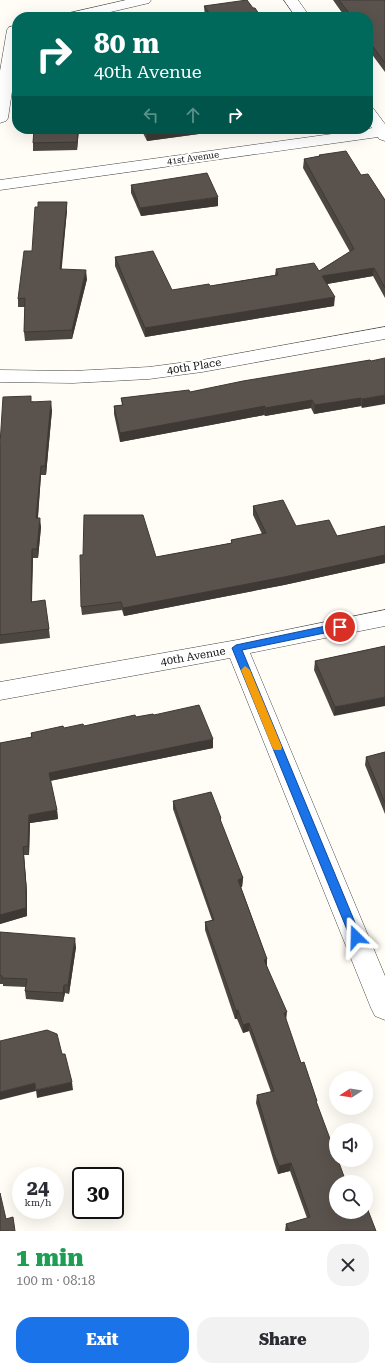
<!DOCTYPE html>
<meta charset="utf-8">
<style>
:root{--surface:#fff;--page:#f2f2f3;--text:#2b2b33;--muted:#7c7c81;--accent:#1a73e8}
body{margin:0;font-family:"Roboto Serif",serif;background:var(--page);color:var(--text);height:100vh;display:flex;flex-direction:column;font-size:15px;white-space:nowrap}
*{box-sizing:border-box;margin:0}
p{font-size:13px;color:var(--muted)}
.icon{flex:none;width:22px;height:22px;fill:none;stroke:currentColor;stroke-width:2;stroke-linecap:round;stroke-linejoin:round}
.map{position:relative;height:1231px;overflow:hidden}
.sheet{display:flex;flex-direction:column;background:var(--surface);flex:1}
.sheet>*{flex:none}
.hud{position:absolute;left:12px;top:12px;width:361px;height:122px;border-radius:16px;box-shadow:0 4px 16px #0002;background:#00695c;color:#fff;overflow:hidden}
.needle{width:26px;rotate:258deg}
.tools{position:absolute;left:329px;top:1071px;display:grid;gap:8px}
.tools a{display:grid;place-items:center;width:44px;height:44px;border-radius:50%;background:var(--surface);box-shadow:0 4px 16px #0002;font-size:20px}
.speed{position:absolute;left:12px;top:1167px;display:flex;gap:8px;font-size:20px;font-weight:700;text-align:center}
.speed>*{display:grid;place-content:center;width:52px;height:52px;border-radius:50%;background:var(--surface);box-shadow:0 4px 16px #0002;line-height:1}
.speed small{font-size:10px;font-weight:400}
.speed .limit{border:2px solid #111;border-radius:6px;background:#fff;color:#111}
.pin{position:absolute;display:grid;place-items:center;width:34px;height:34px;color:#fff;margin:-17px;border:2px solid #fff;border-radius:50%;box-shadow:0 1px 4px #0007}
.me{position:absolute;width:44px;margin:-22px;rotate:338deg;stroke-linejoin:round;filter:drop-shadow(0 0 3px #0008)}
.turn{display:flex;align-items:center;gap:14px;height:84px;padding:0 16px;font-size:18px}
.turn .icon{width:52px;height:52px;stroke-width:2.5}
.turn b{display:block;font-size:28px;line-height:34px}
.lanes{display:flex;align-items:center;height:38px;padding:0 16px;background:#0003;justify-content:center;gap:20px;direction:ltr}
.lanes .off{opacity:.35}
.round{display:grid;place-items:center;flex:none;width:42px;height:42px;border-radius:16px;background:var(--page)}
.overview{display:flex;align-items:center;justify-content:space-between;height:68px;padding:0 16px}
h1{font-size:24px;font-weight:800;line-height:30px;color:#1e9e55}
.button{display:flex;gap:8px;margin-top:auto;padding:8px 16px}
.button a{flex:1;height:46px;border-radius:16px;background:var(--accent);color:#fff;font-size:16px;font-weight:800;line-height:46px;text-align:center}
.button a+a{background:var(--page);color:var(--text)}
.map>svg:first-child{display:block}
</style>
<div class="map">
<svg width="385" height="1231" viewBox="0 0 385 1231">
<rect width="100%" height="100%" fill="#fffdf5"/>
<g fill="none" stroke-linecap="round" stroke-linejoin="round">
<defs>
<g id="minor">
<polygon points="126,0 151,0 149,3 89,17 63,17 65,14"/>
<polygon points="284,0 298,0 310,17 296,17"/>
<polygon points="14,26 17,26 17,58 8,118 6,121 0,123 0,71 7,30 9,27"/>
<polygon points="368,106 373,108 385,124 385,141 379,139 378,137 0,190 0,180 368,129 372,128 368,122"/>
<polygon points="385,327 385,339 202,372 149,379 73,383 0,382 0,370 73,371 149,367 202,360"/>
<polygon points="385,610 385,626 250,653 385,976 385,1020 375,1016 371,1008 230,658 0,700 0,682 237,640"/>
</g>
</defs>
<use href="#minor" stroke="#444" stroke-width="1"/>
<use href="#minor" fill="#fff" fill-rule="evenodd"/>
</g>
<g fill="#4d4742">
<polygon points="333,0 384,0 385,1 385,72 368,49 368,17 345,17"/>
<polygon points="204,6 253,8 261,17 205,17"/>
<polygon points="34,129 81,129 79,129 77,150 33,151 33,143"/>
<polygon points="141,129 206,129 206,133 147,141"/>
<polygon points="319,155 361,175 385,200 385,298 373,276 327,284 334,306 145,337 115,266 115,257 172,290 210,286 275,275 276,269 319,271 350,252 303,168 304,159 319,156"/>
<polygon points="131,185 218,206 141,216 131,193"/>
<polygon points="67,210 61,269 87,279 72,339 25,341 24,332 25,307 18,307 18,299 32,251"/>
<polygon points="370,360 362,408 361,406 314,414 311,408 265,416 264,415 120,442 114,414 114,406 122,405 121,398 190,392"/>
<polygon points="32,401 52,410 46,475 41,475 38,518 41,527 38,558 33,558 32,602 49,629 50,638 0,644 0,444"/>
<polygon points="253,506 296,526 337,536 385,526 385,563 284,585 124,616 122,610 82,615 81,607 156,557 231,543 231,540 262,534 253,515"/>
<polygon points="385,646 334,716 314,670 315,661"/>
<polygon points="154,715 213,748 50,781 57,810 58,819 30,823 29,855 24,855 27,893 27,916 0,924 0,743 31,737 31,733 84,726 136,717"/>
<polygon points="385,752 385,814 365,765 366,757"/>
<polygon points="173,801 221,818 221,823 243,878 242,887 241,887 267,959 267,966 301,1063 317,1104 336,1182 376,1231 285,1231 286,1224 307,1218 290,1171 278,1174 274,1162 256,1103 257,1095 271,1092 249,1031 243,1033 237,1019 235,1019 205,930 205,922 212,920 173,809"/>
<polygon points="0,932 76,947 69,994 65,993 63,1002 26,999 25,991 26,987 3,986 3,984 0,984"/>
</g>
<g fill="#3f3936">
<polygon points="78,129 79,129 77,150 77,142"/>
<polygon points="178,129 206,129 206,133 147,141 147,133"/>
<polygon points="218,197 218,206 141,216 140,208"/>
<polygon points="67,202 67,210 61,277 60,269"/>
<polygon points="374,268 373,276 321,285 322,276"/>
<polygon points="86,270 87,279 72,339 72,330"/>
<polygon points="335,297 334,306 145,337 145,328"/>
<polygon points="385,395 385,404 362,408 362,399"/>
<polygon points="361,398 361,406 314,414 315,405"/>
<polygon points="312,400 311,408 265,416 265,408"/>
<polygon points="51,401 52,410 46,475 45,466"/>
<polygon points="265,406 264,415 120,442 120,433"/>
<polygon points="41,466 41,475 37,527 36,518"/>
<polygon points="40,518 41,527 38,558 37,549"/>
<polygon points="32,549 33,558 31,611 31,602"/>
<polygon points="385,555 385,563 284,585 124,616 123,608"/>
<polygon points="385,697 385,706 334,716 335,707"/>
<polygon points="213,739 213,748 49,781 49,773"/>
<polygon points="57,810 58,819 30,823 29,855 28,846 29,815"/>
<polygon points="23,847 27,893 27,916 0,924 0,915"/>
<polygon points="243,878 242,887 238,888 238,880"/>
<polygon points="75,938 76,947 69,994 68,985"/>
<polygon points="267,959 267,967 264,960"/>
<polygon points="64,985 65,993 63,1002 63,993"/>
<polygon points="238,1010 237,1019 235,1019 236,1011"/>
<polygon points="287,1012 286,1021 284,1013"/>
<polygon points="249,1023 249,1031 243,1033 243,1025"/>
<polygon points="72,1082 73,1090 37,1098 36,1090"/>
<polygon points="35,1083 36,1091 0,1100 0,1092"/>
<polygon points="291,1163 290,1171 278,1174 279,1166"/>
</g>
<g fill="#5a524d" stroke="#3f3936">
<polygon points="247,0 253,8 255,8 261,17 206,17 205,15 210,14 204,6"/>
<polygon points="339,0 384,0 385,1 385,63 368,40 368,17 352,17"/>
<polygon points="34,129 78,129 77,142 33,143"/>
<polygon points="145,129 178,129 147,133"/>
<polygon points="346,151 361,175 368,174 385,200 385,288 374,268 322,276 335,297 145,328 115,257 153,251 172,290 209,284 210,286 278,275 276,269 314,263 319,271 354,249 304,159 320,156 319,155"/>
<polygon points="207,173 218,197 140,208 131,185"/>
<polygon points="38,202 67,202 60,269 86,270 72,330 24,332 25,298 18,299 24,251 32,251 35,207 38,207"/>
<polygon points="385,358 385,395 362,399 361,398 315,405 312,400 265,408 265,406 120,433 114,406 123,405 121,398 189,390 190,392 243,381 370,360 371,361"/>
<polygon points="31,396 31,402 51,401 45,466 41,466 36,518 40,518 37,549 32,549 31,602 45,600 49,629 0,635 0,444 3,397"/>
<polygon points="283,500 296,526 329,520 337,536 385,526 385,555 284,577 123,608 121,602 81,607 80,555 83,555 84,515 143,515 156,557 232,543 231,540 266,533 253,506"/>
<polygon points="385,646 385,697 335,707 315,661"/>
<polygon points="199,705 213,739 49,773 57,810 29,815 28,846 23,847 26,885 26,908 0,915 0,743 32,737 31,733 63,726 64,728 83,724 84,726 135,715 136,717 153,714 154,715"/>
<polygon points="385,752 385,803 366,757"/>
<polygon points="211,792 221,818 220,819 243,878 238,880 267,959 264,960 287,1012 284,1013 301,1063 304,1062 317,1101 316,1101 336,1155 336,1160 338,1160 346,1182 336,1182 336,1212 366,1212 366,1205 376,1231 289,1231 286,1224 310,1217 291,1163 279,1166 274,1154 257,1095 274,1091 249,1023 243,1025 238,1010 236,1011 205,922 214,920 173,801"/>
<polygon points="0,932 75,938 68,985 64,985 63,993 25,991 27,979 2,978 2,976 0,975"/>
<polygon points="47,1030 57,1034 62,1054 65,1054 72,1082 36,1090 35,1083 0,1092 0,1041"/>
<polygon points="0,1193 6,1219 13,1217 15,1231 0,1231"/>
</g>
<polygon fill="#1a73e8" stroke="#114b97" points="340,623 344,624 345,627 344,629 242,650 361,937 359,940 356,942 352,940 350,937 232,648 236,645"/>
<polygon fill="#f59e0b" points="245,666 250,670 282,747 281,750 274,750 272,747 241,670"/>
<g text-anchor="middle" stroke-width="4" stroke-linejoin="round" paint-order="stroke">
<g font-size="9" fill="#111" stroke="#fff">
<text transform="translate(193 158) rotate(-8)" y="3">41st Avenue</text>
</g>
<g font-size="11" fill="#111" stroke="#fff">
<text transform="translate(194 366) rotate(-9)" y="4">40th Place</text>
<text transform="translate(193 656) rotate(-10)" y="4">40th Avenue</text>
</g>
</g>
</svg>
<div class="tools">
<a><svg class="needle" viewBox="-14 -14 28 28"><path d="M0-13l5 13h-10z" fill="#e53935"/><path d="M0 13l5-13h-10z" fill="#7c7c81"/></svg></a>
<a><svg class="icon" aria-label="sound" viewBox="0 0 24 24"><path d="M4 9h4l5-4v14l-5-4H4zM17 9q2 3 0 6"/></svg></a>
<a><svg class="icon" aria-label="search" viewBox="0 0 24 24"><circle cx="10" cy="10" r="6"/><path d="M15 15l6 6"/></svg></a>
</div>
<div class="speed"><div>24<small>km/h</small></div><div class="limit">30</div></div>
<div class="pin" style="left:340px;top:627px;background:#d93025"><svg class="icon" aria-label="arrive" viewBox="0 0 24 24"><path d="M6 21V4h12l-3 4 3 4H6"/></svg></div>
<svg class="me" style="left:356px;top:937px" viewBox="-20 -20 40 40"><path d="M0-17L14 15 0 8-14 15z" fill="#1a73e8" stroke="#fff" stroke-width="4"/></svg>
<div class="hud">
<div class="turn"><svg class="icon" aria-label="right" viewBox="0 0 24 24"><path d="M7 20v-9h11M14 6l5 5-5 5"/></svg><div><b>80 m</b>40th Avenue</div></div>
<div class="lanes"><svg class="icon off" aria-label="left" viewBox="0 0 24 24"><path d="M17 20v-9H6M10 6l-5 5 5 5"/></svg><svg class="icon off" aria-label="ahead" viewBox="0 0 24 24"><path d="M12 20V5M6 11l6-6 6 6"/></svg><svg class="icon" aria-label="right" viewBox="0 0 24 24"><path d="M7 20v-9h11M14 6l5 5-5 5"/></svg></div>
</div>
</div>
<section class="sheet">
<div class="overview"><div><h1>1 min</h1><p>100 m · 08:18</p></div><a class="round"><svg class="icon" aria-label="close" viewBox="0 0 24 24"><path d="M6 6l12 12M18 6L6 18"/></svg></a></div>
<div class="button"><a>Exit</a><a>Share</a></div>
</section>
